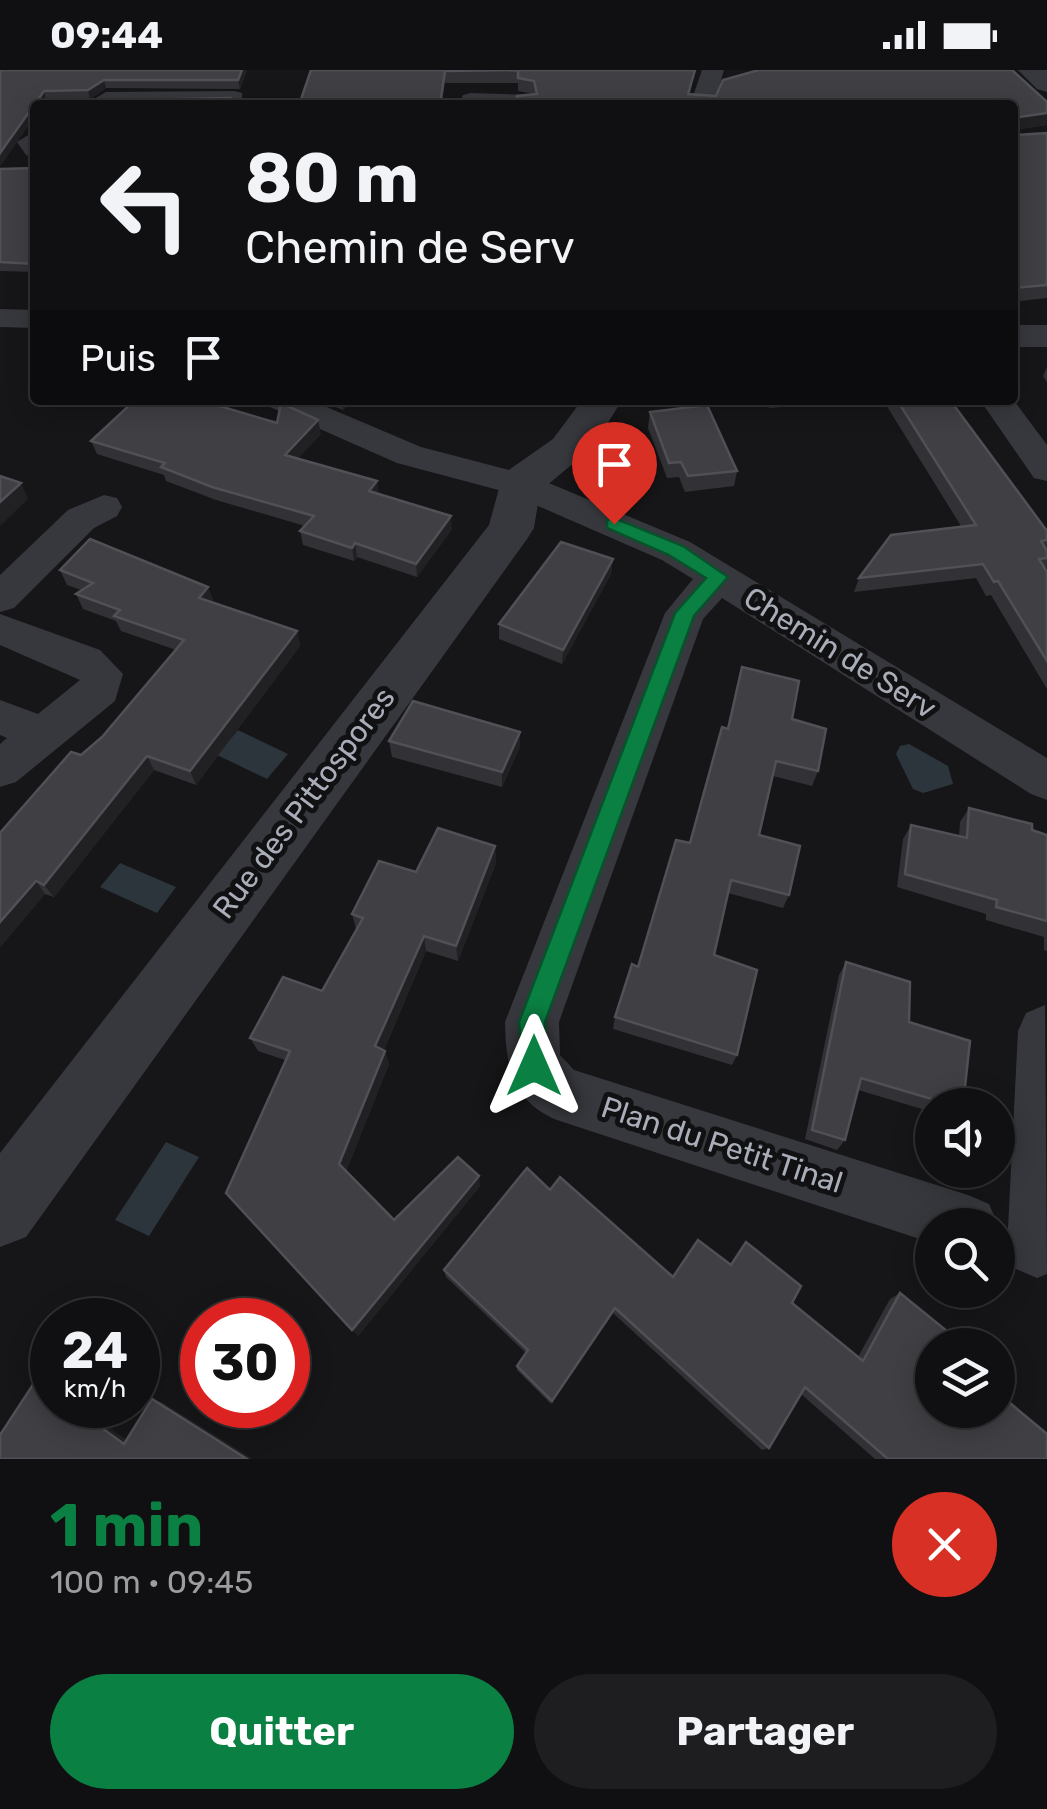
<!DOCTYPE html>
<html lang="fr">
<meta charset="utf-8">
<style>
:root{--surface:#101012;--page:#1e1e20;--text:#f1f3f6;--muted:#9c9d9f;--line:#303032;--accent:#0b8043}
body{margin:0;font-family:Rubik,sans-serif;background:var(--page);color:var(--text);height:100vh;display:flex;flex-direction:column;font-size:38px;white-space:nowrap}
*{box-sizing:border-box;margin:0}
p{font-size:32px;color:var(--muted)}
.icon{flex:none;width:55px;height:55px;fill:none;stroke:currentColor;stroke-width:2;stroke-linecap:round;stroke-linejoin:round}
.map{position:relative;height:1389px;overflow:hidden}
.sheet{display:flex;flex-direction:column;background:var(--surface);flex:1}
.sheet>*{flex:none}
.top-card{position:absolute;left:30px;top:30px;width:988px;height:305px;border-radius:10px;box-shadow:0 5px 25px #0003,0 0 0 2px var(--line);background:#101012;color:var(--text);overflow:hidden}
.buttons{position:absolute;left:915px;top:1018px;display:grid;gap:20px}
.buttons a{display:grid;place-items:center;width:100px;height:100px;border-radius:50%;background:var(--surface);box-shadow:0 5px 25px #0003,0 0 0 2px var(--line);font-size:50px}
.speed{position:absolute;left:30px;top:1228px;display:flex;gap:20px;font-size:50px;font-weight:700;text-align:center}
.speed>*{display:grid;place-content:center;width:130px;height:130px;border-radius:50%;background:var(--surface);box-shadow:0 5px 25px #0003,0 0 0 2px var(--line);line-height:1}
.speed small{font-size:25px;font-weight:400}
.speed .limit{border:15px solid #d22;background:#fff;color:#111}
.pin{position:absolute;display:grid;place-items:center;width:85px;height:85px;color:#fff;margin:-102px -42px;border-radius:50% 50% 50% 0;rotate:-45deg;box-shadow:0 0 10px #0007}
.pin .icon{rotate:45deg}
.me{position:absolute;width:110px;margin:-55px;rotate:0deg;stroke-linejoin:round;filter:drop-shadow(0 0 8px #0008)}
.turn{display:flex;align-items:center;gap:35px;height:210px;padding:0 50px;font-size:45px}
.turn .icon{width:130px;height:130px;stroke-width:2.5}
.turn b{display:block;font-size:70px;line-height:85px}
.then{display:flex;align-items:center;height:95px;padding:0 50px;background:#0003;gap:20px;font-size:38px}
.round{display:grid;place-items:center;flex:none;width:105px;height:105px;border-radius:52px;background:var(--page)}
.headline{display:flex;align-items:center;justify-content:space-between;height:170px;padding:0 50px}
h1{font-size:60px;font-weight:700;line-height:75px;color:var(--accent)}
.primary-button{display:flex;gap:20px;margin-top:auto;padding:20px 50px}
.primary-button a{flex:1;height:115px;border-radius:60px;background:var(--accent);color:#fff;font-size:40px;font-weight:700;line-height:115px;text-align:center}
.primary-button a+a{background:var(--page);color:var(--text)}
.status{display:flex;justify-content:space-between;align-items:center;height:70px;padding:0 50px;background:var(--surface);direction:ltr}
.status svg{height:28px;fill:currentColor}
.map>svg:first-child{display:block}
</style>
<div class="status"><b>09:44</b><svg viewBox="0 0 49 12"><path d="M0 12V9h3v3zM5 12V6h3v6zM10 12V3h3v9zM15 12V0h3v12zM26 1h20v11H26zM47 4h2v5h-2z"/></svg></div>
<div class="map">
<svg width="1047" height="1389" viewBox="0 0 1047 1389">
<rect width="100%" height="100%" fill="#161618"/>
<g fill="#2c353c">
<polygon points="238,660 288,684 267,709 217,685"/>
<polygon points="909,674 948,696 953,714 923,723 913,719 896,684 900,676"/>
<polygon points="120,793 176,817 157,843 100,817"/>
<polygon points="166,1072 199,1087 149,1166 115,1150"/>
</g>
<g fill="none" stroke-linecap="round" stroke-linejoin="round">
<g fill="#37383d" fill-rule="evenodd">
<polygon points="702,0 724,0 714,35 690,35"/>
<polygon points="234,21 242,23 242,33 101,35 94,29 106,22"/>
<polygon points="471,23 530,25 534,35 459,35 463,25"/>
<polygon points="35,61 35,88 26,85 17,72"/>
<polygon points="0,239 35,240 35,258 0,257"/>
<polygon points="1012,328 1047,375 1047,411 1034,408 980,330"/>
<path d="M265 330H310L421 377 532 406 690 472 1047 688V730L1031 724 722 528 703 549 559 952 560 985 574 1000 968 1125 989 1134 998 1155V1156L932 1155V1173L557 1050C512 1031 506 997 505 952L665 543 693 509 662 490 506 422 397 393 270 337Z"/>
<polygon points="104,425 117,428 122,437 117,446 94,458 14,538 0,542 0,505 68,440"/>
<polygon points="0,544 100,580 123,604 115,631 16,712 0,717 0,674 7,668 0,665 0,630 38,644 80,610 0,575"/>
<polygon points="1045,935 1047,1204 1037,1208 1016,1199 1007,1178 1018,961 1026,943"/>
</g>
<g fill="#37383d" fill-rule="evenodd">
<polygon points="1018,0 1047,0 1047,22 1037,19"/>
<rect x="1012" y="255" width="35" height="22"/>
<polygon points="582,330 622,330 593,377 540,421 534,458 527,469 26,1167 0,1177 0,1083 489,455 503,404 553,369"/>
</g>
</g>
<g fill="#323236">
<polygon points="0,0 247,0 240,19 106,18 90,29 46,29 42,35 35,35 35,46 0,96"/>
<polygon points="311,0 695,0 690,24 1047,32 1047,57 1047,55 1014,60 1014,65 1047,63 1047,228 1012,232 1012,35 534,24 518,21 518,13 445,13"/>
<polygon points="35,98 35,202 0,201 0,99"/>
<polygon points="1047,297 1047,312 1043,306"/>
<polygon points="320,330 550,330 533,330 533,335 348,335 343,340"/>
<polygon points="765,330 868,330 769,338"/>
<polygon points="883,330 950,330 1047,461 1047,497 1045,499 1047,502 1047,619 991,525 986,526 976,508 854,522 859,508 961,456"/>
<polygon points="650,342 737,401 734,416 685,422 679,407 667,408 648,358"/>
<polygon points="277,353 321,364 298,388 379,424 452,459 417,507 357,487 354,491 303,475 300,461 305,456 216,430 166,411 164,405 97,384 91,371"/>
<polygon points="613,489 611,504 562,594 499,569 499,554"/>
<polygon points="60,500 214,532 297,561 300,576 196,715 154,700 54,827 45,824 0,877 81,685 102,667 176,580 121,561 116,551 83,539 76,524 81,520 67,515"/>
<polygon points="792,649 818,701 812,716 773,706 759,765 789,825 783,838 728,823 714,885 737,985 732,995 613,959 615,947 690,773 728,659"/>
<polygon points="389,671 520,677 502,717 392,687"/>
<polygon points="969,738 1047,765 1047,881 1044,880 1044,867 986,850 986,844 897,817 903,769 911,755 959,766 960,752"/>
<polygon points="495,776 496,793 458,891 426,881 384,980 389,994 346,1101 394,1150 480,1116 358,1266 285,990 258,981 250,968 322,921 356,859 352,844 416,802"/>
<polygon points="846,892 909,952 963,1035 932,1035 932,1042 858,1020 845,1070 837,1080 805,1069 839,905"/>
<polygon points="550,1120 673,1207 730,1195 746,1172 792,1233 858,1287 890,1229 900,1223 932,1275 1047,1389 875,1389 801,1324 769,1378 762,1380 613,1243 551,1334 517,1300 517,1296 526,1283 446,1207 444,1200"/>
</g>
<g fill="#212124">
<polygon points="242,0 247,0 240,19 238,10"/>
<polygon points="445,1 445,13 442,35 440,35"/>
<polygon points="104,10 106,18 90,29 88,20"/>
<polygon points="44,21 46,29 42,35 35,35 35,46 0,96 0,83"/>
<polygon points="1047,43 1047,55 1012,60 1013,48"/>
<polygon points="341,330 347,330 348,335 343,340"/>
<polygon points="318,350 321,364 288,398 285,385"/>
<polygon points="377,411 379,425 369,421"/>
<polygon points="21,413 28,429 0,456 0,432"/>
<polygon points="451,446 452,459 417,507 416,494"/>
<polygon points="355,473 357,487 354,491 352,478"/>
<polygon points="613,489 611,504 562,594 563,580"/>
<polygon points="208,517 214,532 199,528"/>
<polygon points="297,561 300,576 196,715 190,701"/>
<polygon points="520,662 520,677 502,717 502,702"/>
<polygon points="147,686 154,700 54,827 44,815"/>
<polygon points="495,776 496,793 458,891 456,876"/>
<polygon points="36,811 45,824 0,877 0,852"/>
<polygon points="424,866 426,881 380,989 375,976"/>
<polygon points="385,981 389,994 345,1105 339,1094"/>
<polygon points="479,1106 480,1116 358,1266 352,1260"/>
<polygon points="615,1238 613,1243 551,1334 552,1331"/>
<polygon points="36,1310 52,1316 52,1322"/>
<polygon points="152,1329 162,1332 253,1389 247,1389"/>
<polygon points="70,1335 78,1335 135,1376 124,1374"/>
</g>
<g fill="#3f3f44" stroke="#4f5156" stroke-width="2.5">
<polygon points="0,0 242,0 238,10 104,10 88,20 44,21 0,83"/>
<polygon points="311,0 695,0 688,24 716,26 723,10 759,0 1012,0 1047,32 1047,43 1013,48 1014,65 1047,63 1047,215 1012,218 1012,35 517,35 517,26 537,24 534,11 518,8 518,0 445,1 440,35 299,35"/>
<polygon points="231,28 229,35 135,35 137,30"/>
<polygon points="35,98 35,194 0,192 0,99"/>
<polygon points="135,330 199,330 277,353 281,333 318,350 285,385 377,411 369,421 451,446 416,494 355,473 352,478 300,461 314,446 212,417 161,397 165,393 91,371"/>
<polygon points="897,330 950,330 1047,461 1047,470 1041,471 1047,481 1047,488 1039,489 1047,502 1047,591 998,511 994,512 983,494 859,508 891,465 976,455"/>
<polygon points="707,335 737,401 688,406 681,392 669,393 650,342"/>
<polygon points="0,406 21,413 0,432"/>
<polygon points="90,469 208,517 199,528 297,561 190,701 147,686 44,815 36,811 0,852 0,763 71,682 81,685 102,667 184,570 114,546 120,540 76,524 93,513 60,500"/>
<polygon points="561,472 613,489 563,580 499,554"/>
<polygon points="742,597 799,611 792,649 826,659 818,701 776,691 759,765 800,776 789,825 731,810 714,885 757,900 737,985 615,947 632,894 638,897 676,770 690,773 722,657 728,659"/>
<polygon points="413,631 520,662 502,702 389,671"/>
<polygon points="969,738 1032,754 1032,760 1047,765 1047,851 996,837 997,830 905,804 911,755 967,768"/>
<polygon points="438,758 495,776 456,876 424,866 375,976 385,981 339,1094 394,1150 458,1087 479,1106 352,1260 226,1123 290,981 250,968 283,907 322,921 363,848 352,844 379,791 416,802"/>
<polygon points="846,892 910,912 909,952 970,971 963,1035 952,1035 861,1008 845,1070 812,1060"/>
<polygon points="527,1098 550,1120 560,1107 673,1207 698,1170 731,1195 746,1172 801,1216 792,1233 863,1291 900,1223 964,1275 932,1275 932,1340 998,1340 998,1323 1047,1364 1047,1389 888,1389 805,1317 769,1378 615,1238 552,1331 517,1296 528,1280 444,1200"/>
<polygon points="36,1310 52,1322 52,1335 70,1335 124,1374 152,1329 247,1389 0,1389 0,1365"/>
</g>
<polygon fill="#0b8043" stroke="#07532c" stroke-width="2.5" points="614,448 683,476 728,507 694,546 545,952 547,996 543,1006 534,1010 524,1006 519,952 675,543 706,508 669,485 607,458 607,450"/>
<g text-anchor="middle" stroke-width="10" stroke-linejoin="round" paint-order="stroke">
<g font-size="30" fill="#a8adb8" stroke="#111113">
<text transform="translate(840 583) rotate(32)" y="10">Chemin de Serv</text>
<text transform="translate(304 733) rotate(-53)" y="10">Rue des Pittospores</text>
<text transform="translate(722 1075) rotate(18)" y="10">Plan du Petit Tinal</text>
</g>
</g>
</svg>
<div class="buttons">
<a><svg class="icon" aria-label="sound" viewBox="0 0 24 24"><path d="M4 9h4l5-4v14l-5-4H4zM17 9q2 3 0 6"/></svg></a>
<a><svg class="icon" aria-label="search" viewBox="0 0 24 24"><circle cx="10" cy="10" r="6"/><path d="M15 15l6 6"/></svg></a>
<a><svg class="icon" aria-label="layers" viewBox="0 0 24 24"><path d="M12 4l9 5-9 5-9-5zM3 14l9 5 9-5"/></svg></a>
</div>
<div class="speed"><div>24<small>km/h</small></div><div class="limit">30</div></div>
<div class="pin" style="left:614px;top:454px;background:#d93025"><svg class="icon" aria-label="arrive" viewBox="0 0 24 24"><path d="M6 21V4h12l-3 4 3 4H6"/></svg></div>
<svg class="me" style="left:534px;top:996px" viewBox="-20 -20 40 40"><path d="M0-17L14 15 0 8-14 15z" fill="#0b8043" stroke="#fff" stroke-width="4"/></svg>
<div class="top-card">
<div class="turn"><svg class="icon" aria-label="left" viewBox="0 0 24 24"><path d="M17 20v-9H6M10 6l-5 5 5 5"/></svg><div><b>80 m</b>Chemin de Serv</div></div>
<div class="then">Puis<svg class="icon" aria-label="arrive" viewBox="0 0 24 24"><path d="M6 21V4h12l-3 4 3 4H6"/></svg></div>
</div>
</div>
<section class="sheet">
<div class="headline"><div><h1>1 min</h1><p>100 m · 09:45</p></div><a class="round" style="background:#d93025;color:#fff"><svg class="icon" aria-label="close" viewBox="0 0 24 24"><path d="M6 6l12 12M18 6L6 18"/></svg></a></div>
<div class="primary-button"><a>Quitter</a><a>Partager</a></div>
</section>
